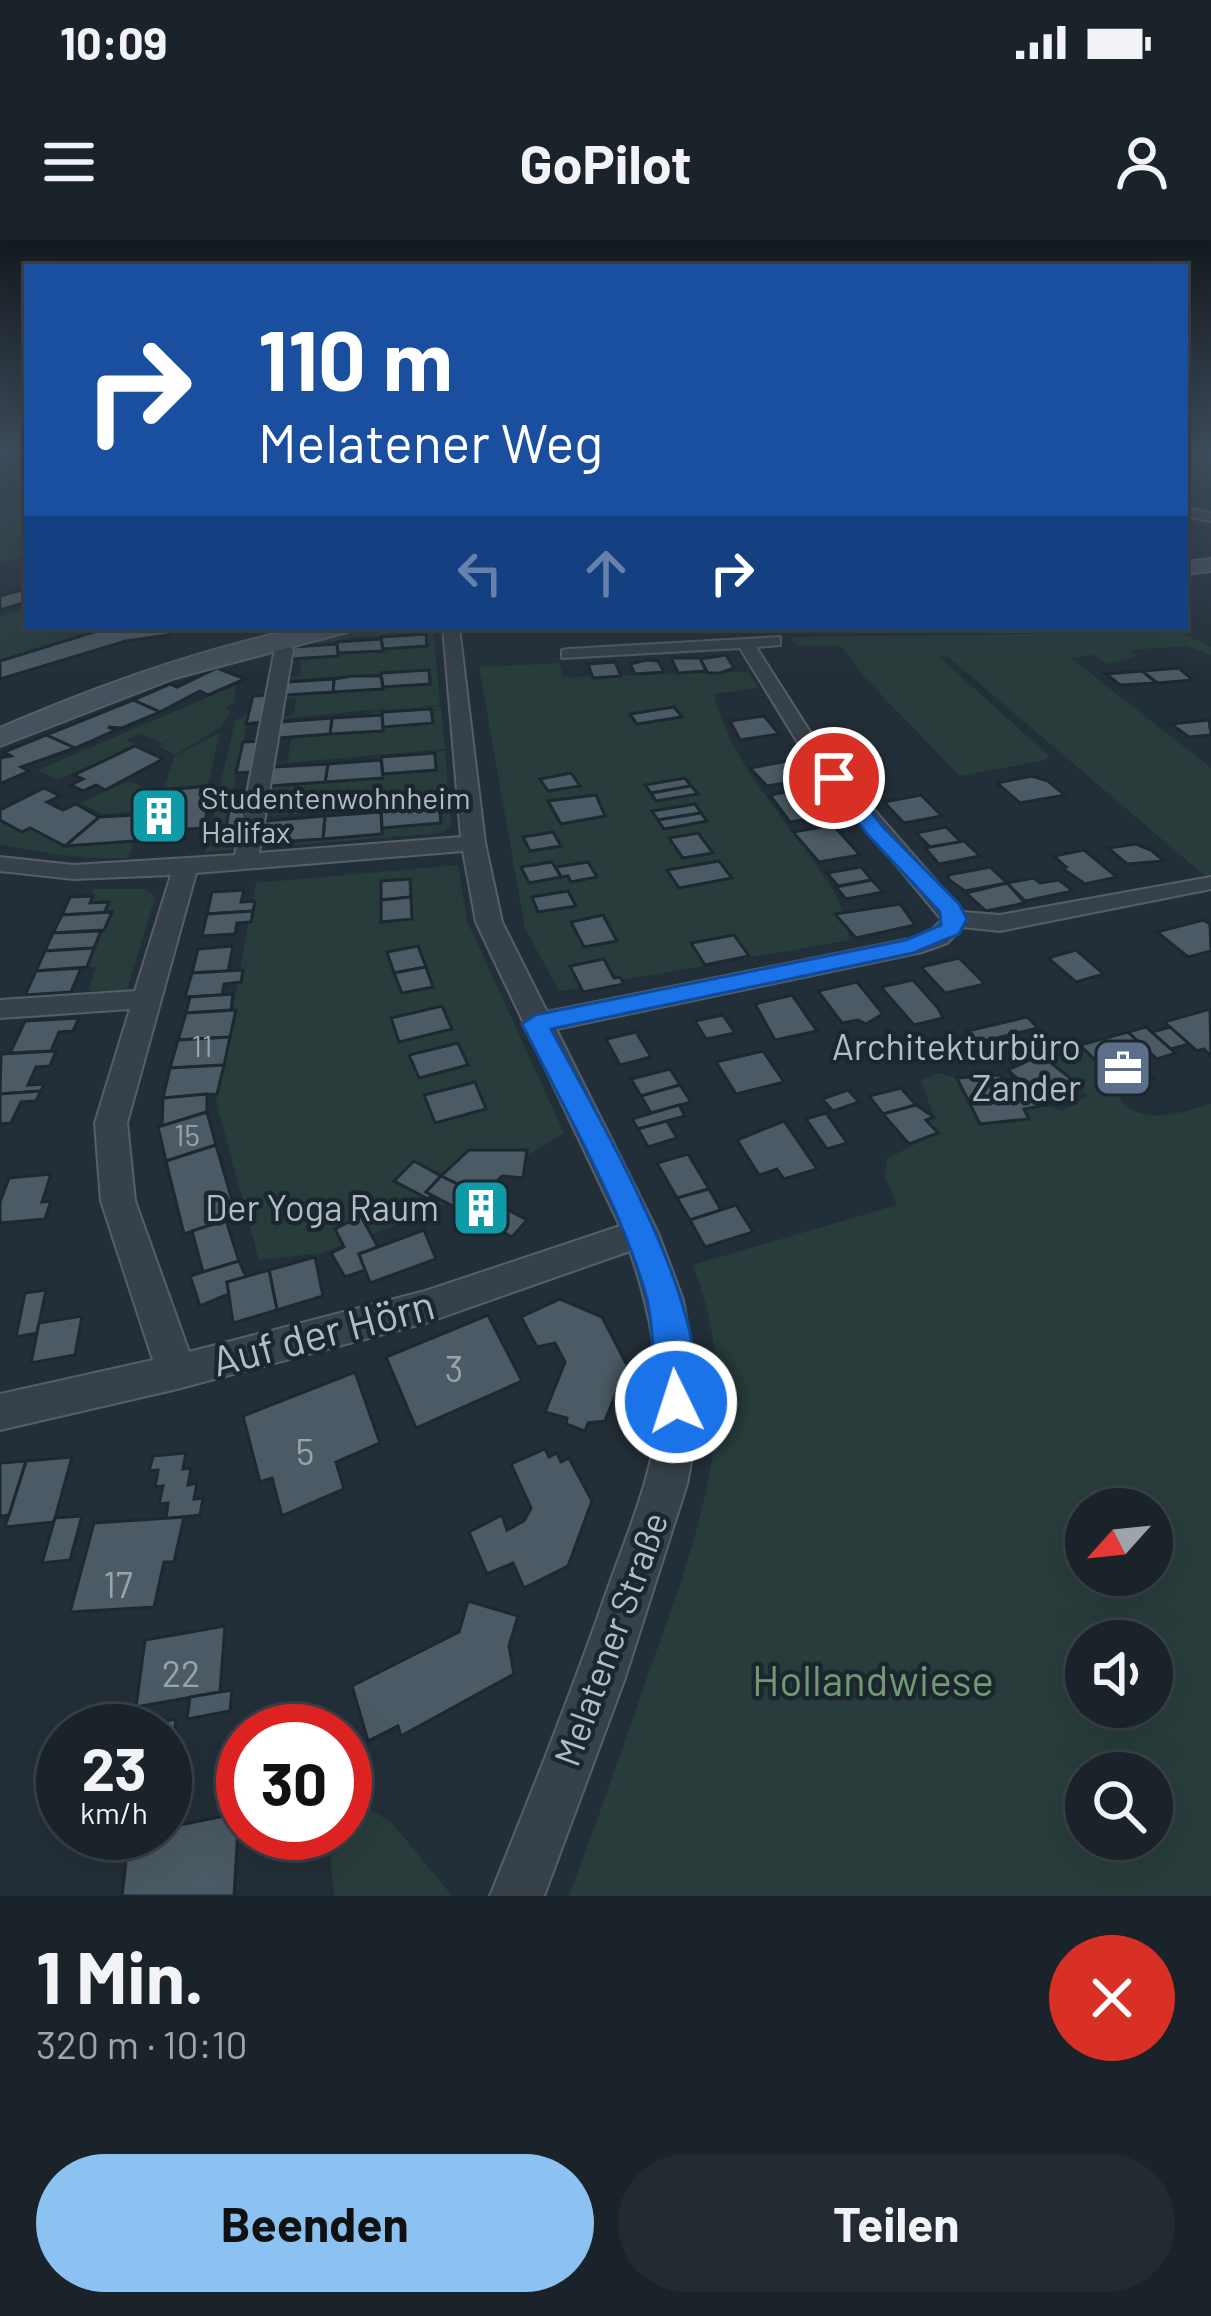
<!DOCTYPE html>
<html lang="de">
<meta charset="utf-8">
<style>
:root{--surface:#1a232a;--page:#232b32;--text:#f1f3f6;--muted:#9fa4a8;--line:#384047;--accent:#8bc2f1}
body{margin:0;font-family:Barlow,sans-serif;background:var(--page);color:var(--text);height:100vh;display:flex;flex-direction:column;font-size:45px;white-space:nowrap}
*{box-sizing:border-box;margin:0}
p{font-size:39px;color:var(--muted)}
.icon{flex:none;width:66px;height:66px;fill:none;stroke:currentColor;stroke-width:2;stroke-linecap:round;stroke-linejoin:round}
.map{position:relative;height:1656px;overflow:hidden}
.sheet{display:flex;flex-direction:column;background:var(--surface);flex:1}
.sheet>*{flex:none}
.top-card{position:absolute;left:24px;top:24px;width:1164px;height:366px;border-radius:0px;box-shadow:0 12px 48px #0002,0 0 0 3px var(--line);background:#1a4fa0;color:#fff;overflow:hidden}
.needle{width:78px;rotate:243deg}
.buttons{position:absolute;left:1065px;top:1248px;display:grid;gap:24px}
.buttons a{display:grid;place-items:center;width:108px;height:108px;border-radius:50%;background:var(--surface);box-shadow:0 12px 48px #0002,0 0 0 3px var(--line);font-size:60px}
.speed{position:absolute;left:36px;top:1464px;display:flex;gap:24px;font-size:60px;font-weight:700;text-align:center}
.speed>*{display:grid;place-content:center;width:156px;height:156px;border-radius:50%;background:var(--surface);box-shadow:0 12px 48px #0002,0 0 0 3px var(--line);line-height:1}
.speed small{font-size:30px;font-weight:400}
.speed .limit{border:18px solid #d22;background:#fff;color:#111}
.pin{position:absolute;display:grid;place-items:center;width:102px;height:102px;color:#fff;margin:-51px;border:6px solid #fff;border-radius:50%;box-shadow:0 3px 12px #0007}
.me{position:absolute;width:132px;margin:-66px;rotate:356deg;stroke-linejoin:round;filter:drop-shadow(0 0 9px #0008)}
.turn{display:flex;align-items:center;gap:42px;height:252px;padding:0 36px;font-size:54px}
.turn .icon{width:156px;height:156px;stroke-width:2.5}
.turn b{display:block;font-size:84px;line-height:102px}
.lanes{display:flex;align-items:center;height:114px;padding:0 36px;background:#0003;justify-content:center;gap:60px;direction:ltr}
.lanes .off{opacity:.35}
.round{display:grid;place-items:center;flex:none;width:126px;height:126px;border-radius:63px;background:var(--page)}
.head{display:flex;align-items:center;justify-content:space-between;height:204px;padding:0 36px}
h1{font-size:72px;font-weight:700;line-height:90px}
.action{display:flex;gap:24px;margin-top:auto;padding:24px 36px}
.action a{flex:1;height:138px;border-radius:72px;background:var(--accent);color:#111;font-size:48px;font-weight:700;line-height:138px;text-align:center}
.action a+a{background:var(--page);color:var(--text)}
.status{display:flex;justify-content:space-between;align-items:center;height:84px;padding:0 60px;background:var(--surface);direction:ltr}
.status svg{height:33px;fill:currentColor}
header{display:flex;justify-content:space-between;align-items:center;height:156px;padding:0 36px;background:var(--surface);font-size:54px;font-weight:700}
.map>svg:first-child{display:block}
</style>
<div class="status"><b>10:09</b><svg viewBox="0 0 49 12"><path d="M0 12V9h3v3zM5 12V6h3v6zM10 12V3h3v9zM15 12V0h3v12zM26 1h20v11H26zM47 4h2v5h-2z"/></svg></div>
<header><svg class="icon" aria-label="menu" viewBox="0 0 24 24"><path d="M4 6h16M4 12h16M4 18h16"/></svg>GoPilot<svg class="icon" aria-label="person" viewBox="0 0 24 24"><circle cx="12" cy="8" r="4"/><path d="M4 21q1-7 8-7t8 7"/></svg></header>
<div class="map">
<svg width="1211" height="1656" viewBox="0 0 1211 1656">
<rect width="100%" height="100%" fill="#232f38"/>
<g fill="#283d3b" fill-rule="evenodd">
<polygon points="27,248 27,316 0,322 0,271"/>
<polygon points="27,369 27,387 111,388 0,421 0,376"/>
<path d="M379 387H433L440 465C408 467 390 474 361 476L389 468 279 479 294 474 296 458 282 459 286 454 382 449 408 432 284 440 300 435 301 421 291 419 382 411 406 396 354 397 318 405 317 400Z"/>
<polygon points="1179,392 1211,407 1211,415 1186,406 1131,410 1136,416 1106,424 1095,415 1071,418 1211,528 1211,641 946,415 938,416 1049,516 1046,520 960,536 865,438 841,406 797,406 791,397"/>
<path d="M559 423 563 437 749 432 759 448 714 454C732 531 798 589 836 655 843 668 846 686 850 700L559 751 525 688 479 427Z"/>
<polygon points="236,445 234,463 225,467 231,473 221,487 175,515 158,506 169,499 161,503 139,493 125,501 138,504 58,540 38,530"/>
<polygon points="441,466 445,509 272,524 288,521 290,501 300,496 432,484 431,469 410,468"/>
<polygon points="249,472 226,587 243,586 241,596 225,597 223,605 242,605 242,609 205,612 235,481"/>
<polygon points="220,492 208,544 164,548 174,517"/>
<polygon points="445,511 449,559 388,564 401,565 359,574 361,569 265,576 281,571 283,552 268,551 269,546 435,530 411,513"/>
<polygon points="128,541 156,551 149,571 102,574 80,563"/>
<polygon points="450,561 451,586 442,593 257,608 257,603 381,594 382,588 440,583 439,564 413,564"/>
<path d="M0 580 22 592 30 588 65 606 134 601 128 618C84 619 43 614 0 604Z"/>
<polygon points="458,625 467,681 564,893 431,972 322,1013 259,1020 216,861 256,643"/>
<polygon points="93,649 146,649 155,657 127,750 88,751 96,727 87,727 111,673 104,673 108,664 90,663"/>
<path d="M1059 802 1084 809 1123 848 1120 860C1143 887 1183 872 1211 864V1656H569C597 1582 623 1507 649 1432 698 1296 748 1168 693 1025L897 965 885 937 887 919 938 892 926 880 934 877 921 840 937 833 957 838 980 884 1028 879 1024 869 1045 865 1062 871 1088 856 1041 815 1044 806ZM1086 1269H1152V1335H1086ZM1086 1401H1152V1467H1086ZM1086 1533H1152V1599H1086Z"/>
<polygon points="345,1554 392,1583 452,1656 334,1656 328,1593 345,1593"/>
</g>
<g fill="#4b5a64" stroke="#1e2830" stroke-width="3">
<polygon points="22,350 27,362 0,370 0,356"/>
<polygon points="110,387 164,387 169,395 126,401 0,439 0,421"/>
<polygon points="426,394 427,406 383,409 381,397"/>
<polygon points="381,399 383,411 338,413 337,402"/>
<polygon points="337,404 338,416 291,419 293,407"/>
<polygon points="726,415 734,428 720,433 708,433 700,419"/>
<polygon points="671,418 700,418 706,431 678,433"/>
<polygon points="647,420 658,421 664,432 635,434 630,424"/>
<polygon points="615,422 621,436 593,438 588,424"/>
<polygon points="217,428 245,439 208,455 200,451 160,472 133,460 170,444 177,447"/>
<polygon points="1179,428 1193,440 1157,443 1142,431"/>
<polygon points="429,430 430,444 383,447 381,433"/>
<polygon points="1142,431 1157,443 1120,445 1106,434"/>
<polygon points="352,436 381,436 383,449 333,452 334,439"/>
<polygon points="334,439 333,452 285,455 287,442"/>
<polygon points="268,455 263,482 246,484 253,456"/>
<polygon points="133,460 160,472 122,488 108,487 116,490 75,508 46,495"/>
<polygon points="674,467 682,477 637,484 630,474"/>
<polygon points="431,469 433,483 383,487 382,472"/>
<polygon points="382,475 383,491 330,494 332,478"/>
<polygon points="764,476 779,494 740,500 730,481"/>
<polygon points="332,478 330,494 278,498 280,482"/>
<polygon points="1209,480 1211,495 1189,497 1171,484"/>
<polygon points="46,495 75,508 21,527 29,531 0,544 0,518 11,516 4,512"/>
<polygon points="260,501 253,532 236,533 243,502"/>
<polygon points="135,506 163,519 105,550 96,545 83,551 71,545 83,539 74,535"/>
<polygon points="435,513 436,530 383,534 381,517"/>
<polygon points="381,520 383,538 325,542 328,524"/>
<polygon points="787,521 805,540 767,546 750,528"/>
<polygon points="328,524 325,542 269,546 273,527"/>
<polygon points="571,533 580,546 548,551 540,539"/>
<polygon points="1032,536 1048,541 1065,555 1020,563 997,543"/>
<polygon points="685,538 691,546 651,553 645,545"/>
<polygon points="213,546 203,588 137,593 134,601 65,606 99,577 153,574 161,550"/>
<polygon points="691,546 698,554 656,561 651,553"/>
<polygon points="44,548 60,556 47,562 63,570 76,564 99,577 65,606 30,588 22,592 0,580 0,570"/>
<polygon points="808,548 830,575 790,582 770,555"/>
<polygon points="251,550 245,586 226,587 233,551"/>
<polygon points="596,555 605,576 561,584 548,561"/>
<polygon points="921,555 942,576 904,583 884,562"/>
<polygon points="439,564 441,583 382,588 381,568"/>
<polygon points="695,564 701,573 658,580 652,571"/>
<polygon points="381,572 382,594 323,599 325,576"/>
<polygon points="701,573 707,581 664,589 658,580"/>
<polygon points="325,576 323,599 260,603 265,581"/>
<polygon points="833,585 860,615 819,622 793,592"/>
<polygon points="946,587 961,602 930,607 916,593"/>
<polygon points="553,592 561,606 530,611 523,597"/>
<polygon points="698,593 713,613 683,618 669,598"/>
<polygon points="964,601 980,616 939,624 925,608"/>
<polygon points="1136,604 1151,610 1164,621 1127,624 1108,608"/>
<polygon points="1084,610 1117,637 1085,644 1062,628 1066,627 1054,616"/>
<polygon points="719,621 732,638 679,648 667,630"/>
<polygon points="552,622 561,637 529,643 521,627"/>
<polygon points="588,622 597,637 571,642 568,636 561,637 556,627"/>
<polygon points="861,627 872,640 838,646 827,633"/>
<polygon points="990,627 1007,643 965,651 949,640 948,635"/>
<polygon points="1034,638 1040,643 1059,640 1073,651 1025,661 1007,643"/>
<polygon points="410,639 411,657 381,660 381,641"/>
<polygon points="872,640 883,652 846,659 836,647"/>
<polygon points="1007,643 1025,663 986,671 966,653"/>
<polygon points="244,650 241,662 255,661 253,671 207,674 212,652"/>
<polygon points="568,651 576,666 538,672 532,657"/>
<polygon points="93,656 90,663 109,662 104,673 62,675 70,657"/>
<polygon points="411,657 412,679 381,682 381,660"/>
<polygon points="900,664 915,685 856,698 835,674"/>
<polygon points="253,671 251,682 237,683 235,694 202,696 207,674"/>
<polygon points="112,672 104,690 53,693 62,675"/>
<polygon points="603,675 617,701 584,707 571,682"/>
<polygon points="1203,680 1210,684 1211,711 1188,717 1157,692"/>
<polygon points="101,691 94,708 45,711 53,693"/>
<polygon points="734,695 749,716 705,725 691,703"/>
<polygon points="233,706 228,731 192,733 198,709"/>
<polygon points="418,706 426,727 394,733 387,712"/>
<polygon points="94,708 87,727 36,731 45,711"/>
<polygon points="1076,710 1104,734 1076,742 1048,718"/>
<polygon points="959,718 985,744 945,753 921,727"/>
<polygon points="604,719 614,738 620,737 624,744 583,752 570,726"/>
<polygon points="426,727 433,747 402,753 394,733"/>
<polygon points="81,728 71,752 25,755 36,731"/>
<polygon points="243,730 241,742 224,744 222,755 185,757 192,733"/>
<polygon points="913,740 938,768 943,778 914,785 881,747"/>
<polygon points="857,742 883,774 866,784 858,780 842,783 818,751"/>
<polygon points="233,754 231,770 186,773 190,757"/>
<polygon points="792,755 817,791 775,800 755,764"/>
<polygon points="442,766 452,789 399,802 391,778"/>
<polygon points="1210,769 1211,816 1204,809 1197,811 1164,782"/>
<polygon points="236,770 230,797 178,800 186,773"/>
<polygon points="723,775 735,793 706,799 695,781"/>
<polygon points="1027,777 1038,788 977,803 967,791"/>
<polygon points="79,778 73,791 59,792 51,811 10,813 25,781"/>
<polygon points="1146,787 1171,809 1176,813 1157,819 1128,792"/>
<polygon points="1170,787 1189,804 1171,809 1152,792"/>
<polygon points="636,792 651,817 620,825 606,799"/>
<polygon points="1128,792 1150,813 1132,817 1155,839 1123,848 1080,805"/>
<polygon points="230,797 224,825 170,828 178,800"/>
<polygon points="458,803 468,825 419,838 409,815"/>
<polygon points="56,811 50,826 36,827 28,845 44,844 41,851 0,854 1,814"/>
<polygon points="763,811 784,842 736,854 716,822"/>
<polygon points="1041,815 1079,845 1045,865 1008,830"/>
<polygon points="224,825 217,854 163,858 170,828"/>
<polygon points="670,829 680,845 641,856 631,839"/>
<polygon points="1000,835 1003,840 1017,838 1045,865 1024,869 1029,879 980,884 957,838"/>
<polygon points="475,842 486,869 435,883 424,855"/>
<polygon points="680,845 691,862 651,873 641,856"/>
<polygon points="901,848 916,865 883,874 869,856"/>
<polygon points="848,850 859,862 833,871 822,859"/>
<polygon points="41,851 36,861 21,862 11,883 0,884 0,854"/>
<polygon points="207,854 207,872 162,886 163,858"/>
<polygon points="679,865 685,876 638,889 632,879"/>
<polygon points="916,865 934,877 926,880 938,893 909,904 883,874"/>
<polygon points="207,872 216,905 166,921 158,887"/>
<polygon points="826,873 847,903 827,909 806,879"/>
<polygon points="667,881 677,898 648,907 638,889"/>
<polygon points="784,881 817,929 784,939 777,929 759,935 737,900"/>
<polygon points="216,905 237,977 184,994 166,921"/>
<polygon points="469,910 527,910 523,938 502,936 482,956 441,936"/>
<polygon points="688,914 709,949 677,958 657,923"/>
<polygon points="414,921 441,936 426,952 432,955 428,959 394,941"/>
<polygon points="51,934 42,962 51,961 45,979 0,983 0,962 9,938"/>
<polygon points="441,936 482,956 527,980 512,997 426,952"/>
<polygon points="709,949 721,970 690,980 677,958"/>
<polygon points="736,965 753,992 705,1007 690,980"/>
<polygon points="361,976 378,1007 359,1014 365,1030 345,1037 331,1013 344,1007 335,989"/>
<polygon points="226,980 239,1021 203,1032 192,991"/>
<polygon points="424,990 436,1019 370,1043 359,1014"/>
<polygon points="315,1017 323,1056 277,1070 269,1030"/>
<polygon points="239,1021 246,1037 227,1042 229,1054 200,1066 190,1036"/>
<polygon points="269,1030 277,1070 233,1083 227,1042"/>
<polygon points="46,1050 37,1093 16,1097 25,1053"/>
<polygon points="560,1059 602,1077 627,1125 605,1181 588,1183 585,1191 566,1184 567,1178 545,1172 565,1122 555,1103 537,1107 521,1077"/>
<polygon points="488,1075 522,1141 416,1188 386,1117"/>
<polygon points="82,1076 75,1115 31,1123 39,1083"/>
<polygon points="355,1132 380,1203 336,1222 344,1249 282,1276 272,1238 260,1242 243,1176"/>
<polygon points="545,1209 549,1217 557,1213 561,1222 569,1218 592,1261 568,1326 524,1348 513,1323 487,1334 469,1292 502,1275 507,1290 524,1281 531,1268 511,1224"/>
<polygon points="186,1213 183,1229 191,1228 188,1245 197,1243 194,1259 203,1258 200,1275 166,1279 168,1263 159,1264 163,1246 155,1247 158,1230 149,1231 153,1216"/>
<polygon points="72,1217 54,1282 5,1287 26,1221"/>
<polygon points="26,1221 9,1275 0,1276 0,1223"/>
<polygon points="82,1276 70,1320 42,1323 55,1278"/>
<polygon points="184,1277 174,1322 164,1322 154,1367 70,1372 94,1283"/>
<polygon points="468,1361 518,1376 509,1406 514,1434 401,1496 398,1486 368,1501 352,1446 459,1392"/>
<polygon points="225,1386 220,1452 136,1467 145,1400"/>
<polygon points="232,1450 230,1471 187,1479 190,1457"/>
<polygon points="176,1479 165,1568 165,1491 115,1491"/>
<polygon points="239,1573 234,1656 122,1656 129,1595 165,1593 165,1588"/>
</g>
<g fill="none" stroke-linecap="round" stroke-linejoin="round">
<defs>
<g id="minor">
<polygon points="1187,210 1211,210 1211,215"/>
<polygon points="1185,268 1211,273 1211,281 1185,276"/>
<path d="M443 387H459L485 603 502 682 547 772 910 699 929 692 942 680 806 516 740 408 562 418V410L568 409 780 397V405L756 407 821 509 963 672 1000 675 1211 637V649L1206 650 1000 691 963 687 947 703 922 712 556 789 658 993 683 1060 695 1129 696 1196 687 1244 625 1438 544 1656H490C531 1554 572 1452 608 1348 625 1300 646 1251 655 1200 665 1137 650 1070 630 1011L425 1083 177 1149 0 1190V1154L153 1120 101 961 95 883 130 769 0 778V760L135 751 171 635 74 639 0 631V617L74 625 235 615 275 409 284 404 293 409 259 613 461 597ZM463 611 476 682 620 986 425 1051 189 1112 135 961 127 883 196 633Z"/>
</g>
<g id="secondary">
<polygon points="1211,319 1211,331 1185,334 1185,322"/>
<path d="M306 387H351L347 392 175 438 0 506V488C99 445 200 409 306 387Z"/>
</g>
</defs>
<use href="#minor" stroke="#545f67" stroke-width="4"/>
<use href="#secondary" stroke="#545f67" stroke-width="4"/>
<use href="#minor" fill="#364149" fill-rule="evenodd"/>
<use href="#secondary" fill="#45515c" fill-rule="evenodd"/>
</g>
<linearGradient id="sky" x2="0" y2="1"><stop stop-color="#131a1f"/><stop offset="0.48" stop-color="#3f4d5e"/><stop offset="1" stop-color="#3f4d5e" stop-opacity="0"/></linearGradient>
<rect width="1211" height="442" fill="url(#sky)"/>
<path fill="#1a73e8" stroke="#114b97" stroke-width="3" d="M827 534H841L883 587 959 664 967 679 959 694 913 713 551 789C592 868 727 1090 689 1174L676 1179 663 1174C651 1148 656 1089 646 1055 618 960 566 872 522 784L535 775 906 700 941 685 940 672 868 595 825 538Z"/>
<defs>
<symbol id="building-square" viewBox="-11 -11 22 22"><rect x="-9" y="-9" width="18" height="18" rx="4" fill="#0f9aa8" stroke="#1c262e"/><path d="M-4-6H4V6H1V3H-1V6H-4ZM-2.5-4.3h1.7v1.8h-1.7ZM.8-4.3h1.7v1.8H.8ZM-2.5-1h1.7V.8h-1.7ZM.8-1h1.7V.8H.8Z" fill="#fff"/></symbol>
<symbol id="office-square" viewBox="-11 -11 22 22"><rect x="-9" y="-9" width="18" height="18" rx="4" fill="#5c6f8a" stroke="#1c262e"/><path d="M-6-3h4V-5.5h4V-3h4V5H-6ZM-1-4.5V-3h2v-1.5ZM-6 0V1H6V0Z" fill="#fff"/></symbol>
</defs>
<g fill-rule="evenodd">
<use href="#building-square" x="126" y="543" width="66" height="66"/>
<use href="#office-square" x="1090" y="795" width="66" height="66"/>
<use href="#building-square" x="448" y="935" width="66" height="66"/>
</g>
<g text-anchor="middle" stroke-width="9" stroke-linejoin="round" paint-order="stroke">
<g font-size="30" fill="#b1bcc5" stroke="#1c262e" text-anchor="start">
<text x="201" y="569">Studentenwohnheim<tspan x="201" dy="34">Halifax</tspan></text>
</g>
<g font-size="30" fill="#98a4ad">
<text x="202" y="817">11</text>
<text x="187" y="906">15</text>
</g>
<g font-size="36" fill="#b1bcc5" stroke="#1c262e" text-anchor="end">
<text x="1081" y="820">Architekturbüro<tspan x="1081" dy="41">Zander</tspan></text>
<text x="439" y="981">Der Yoga Raum</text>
</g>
<g font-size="36" fill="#98a4ad">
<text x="454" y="1142">3</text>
<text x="305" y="1225">5</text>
<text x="118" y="1358">17</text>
<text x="181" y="1447">22</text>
</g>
<g font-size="36" fill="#b1bcc5" stroke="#1c262e">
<text transform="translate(611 1399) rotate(-70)" y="13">Melatener Straße</text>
</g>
<g font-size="42" fill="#b1bcc5" stroke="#1c262e">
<text transform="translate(323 1093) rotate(-15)" y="15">Auf der Hörn</text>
</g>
<g font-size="42" fill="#719974" stroke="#1c262e">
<text x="873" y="1456">Hollandwiese</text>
</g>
</g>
</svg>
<div class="buttons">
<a><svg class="needle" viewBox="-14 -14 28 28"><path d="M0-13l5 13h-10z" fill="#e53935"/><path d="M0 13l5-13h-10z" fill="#9fa4a8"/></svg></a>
<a><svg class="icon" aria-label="sound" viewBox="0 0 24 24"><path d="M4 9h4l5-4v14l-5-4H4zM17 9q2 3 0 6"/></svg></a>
<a><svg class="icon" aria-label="search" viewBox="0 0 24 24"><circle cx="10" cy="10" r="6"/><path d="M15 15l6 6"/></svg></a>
</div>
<div class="speed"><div>23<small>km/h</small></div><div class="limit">30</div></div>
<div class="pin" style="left:834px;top:538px;background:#d93025"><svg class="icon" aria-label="arrive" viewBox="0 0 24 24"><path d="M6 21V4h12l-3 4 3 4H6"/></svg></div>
<svg class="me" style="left:676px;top:1162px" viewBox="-20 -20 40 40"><circle r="17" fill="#1a73e8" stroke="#fff" stroke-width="3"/><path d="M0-11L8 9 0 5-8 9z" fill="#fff"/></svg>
<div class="top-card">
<div class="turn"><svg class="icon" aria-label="right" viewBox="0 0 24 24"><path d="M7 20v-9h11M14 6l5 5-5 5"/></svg><div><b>110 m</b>Melatener Weg</div></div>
<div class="lanes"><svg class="icon off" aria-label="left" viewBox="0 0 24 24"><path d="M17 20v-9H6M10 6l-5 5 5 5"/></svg><svg class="icon off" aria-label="ahead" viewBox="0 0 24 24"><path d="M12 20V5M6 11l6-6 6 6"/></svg><svg class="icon" aria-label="right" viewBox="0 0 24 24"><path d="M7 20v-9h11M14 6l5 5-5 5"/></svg></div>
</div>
</div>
<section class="sheet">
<div class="head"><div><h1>1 Min.</h1><p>320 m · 10:10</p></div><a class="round" style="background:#d93025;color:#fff"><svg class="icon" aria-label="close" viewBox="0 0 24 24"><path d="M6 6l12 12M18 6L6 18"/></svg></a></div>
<div class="action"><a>Beenden</a><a>Teilen</a></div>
</section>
